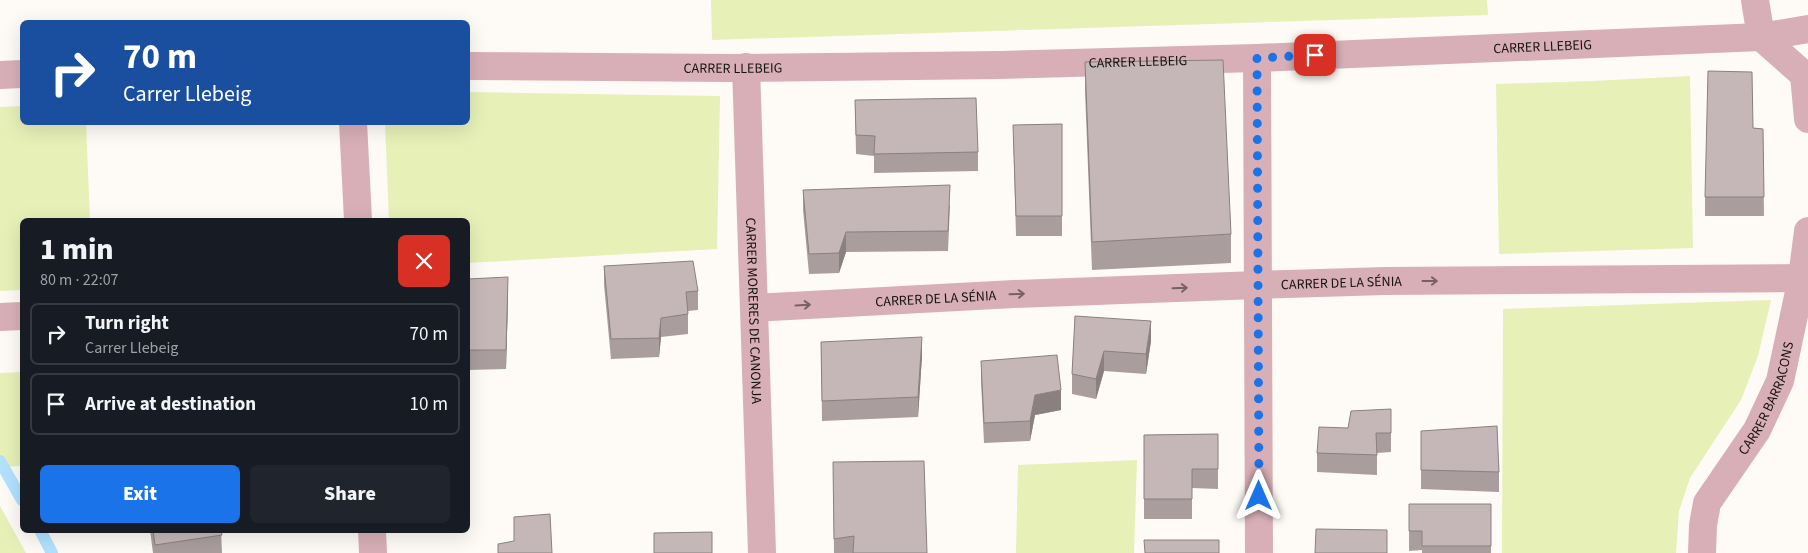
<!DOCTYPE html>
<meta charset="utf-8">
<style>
:root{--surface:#171b24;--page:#20242c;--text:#f1f3f6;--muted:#9ea1a6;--line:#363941;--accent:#1a73e8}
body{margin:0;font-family:"Source Sans 3",sans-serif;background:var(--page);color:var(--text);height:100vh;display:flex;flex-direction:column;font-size:19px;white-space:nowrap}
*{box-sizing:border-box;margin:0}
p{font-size:16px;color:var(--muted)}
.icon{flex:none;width:28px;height:28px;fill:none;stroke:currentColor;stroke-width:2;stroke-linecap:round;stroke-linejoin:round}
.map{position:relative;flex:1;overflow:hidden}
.drawer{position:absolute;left:20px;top:218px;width:450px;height:315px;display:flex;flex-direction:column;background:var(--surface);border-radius:8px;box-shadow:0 5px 20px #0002}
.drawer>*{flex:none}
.hud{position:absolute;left:20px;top:20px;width:450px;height:105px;border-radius:8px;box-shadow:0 5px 20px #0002;background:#1a4fa0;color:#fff;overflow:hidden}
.pin{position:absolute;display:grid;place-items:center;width:42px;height:42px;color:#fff;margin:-21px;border-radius:10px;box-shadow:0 2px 8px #0006}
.me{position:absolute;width:55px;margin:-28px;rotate:0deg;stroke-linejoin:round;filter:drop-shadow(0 0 4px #0008)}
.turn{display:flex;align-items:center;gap:18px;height:105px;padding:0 20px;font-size:22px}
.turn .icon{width:65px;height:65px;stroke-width:2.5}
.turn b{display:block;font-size:35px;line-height:42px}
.round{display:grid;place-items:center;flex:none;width:52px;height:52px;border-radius:8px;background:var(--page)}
.headline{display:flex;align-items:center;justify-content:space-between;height:85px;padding:0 20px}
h1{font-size:30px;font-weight:800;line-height:38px}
.primary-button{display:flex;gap:10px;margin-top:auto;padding:10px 20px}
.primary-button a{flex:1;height:58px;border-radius:8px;background:var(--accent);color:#fff;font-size:20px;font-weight:800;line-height:58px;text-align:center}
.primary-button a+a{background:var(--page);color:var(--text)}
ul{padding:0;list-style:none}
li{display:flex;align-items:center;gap:15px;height:62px;margin:0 10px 8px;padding:0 10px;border:2px solid var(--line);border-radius:8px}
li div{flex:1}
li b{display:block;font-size:19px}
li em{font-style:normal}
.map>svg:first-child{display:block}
</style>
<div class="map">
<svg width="1808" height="553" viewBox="0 0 1808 553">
<rect width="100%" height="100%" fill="#fefbf7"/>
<g fill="#e6f0b7">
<polygon points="711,0 1487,0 1488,15 712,40"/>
<polygon points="1690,76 1693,248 1499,254 1496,84 1592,81"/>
<polygon points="468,92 720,96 717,249 468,263 468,220 389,220 385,123 468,122"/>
<polygon points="22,106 22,122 86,123 90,220 22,220 22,290 0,291 0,107"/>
<polygon points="1771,300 1758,356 1741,400 1690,478 1679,511 1676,553 1502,553 1503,309"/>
<polygon points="22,372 22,466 0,467 0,373"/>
<polygon points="1137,460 1134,553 1016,553 1018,465"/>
<polygon points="0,506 26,553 0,553"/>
</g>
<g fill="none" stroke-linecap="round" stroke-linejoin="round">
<g stroke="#b0e2ff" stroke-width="12">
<polyline points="0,461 22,500"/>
<polyline points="40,530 52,553"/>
</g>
<g stroke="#d8afb6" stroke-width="28">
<polyline points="1755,0 1761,37 1804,75 1808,119"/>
<polyline points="1257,58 1259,553"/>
<path id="s1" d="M468 66 732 68 1001 65 1257 58 1761 37 1808 29"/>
<path id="s2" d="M746 67 762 553"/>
<polyline points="0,75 22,74"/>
<polyline points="353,122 358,220"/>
<path id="s3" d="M754 308 1014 294 1257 285 1385 281 1808 278"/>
<polyline points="0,317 22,316"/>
<polyline points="372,530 373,553"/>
<path id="s4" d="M1702 553 1703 525 1707 503 1757 430 1780 381 1802 278 1808 231"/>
</g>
</g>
<g fill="#a99d9d">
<polygon points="1085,62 1231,234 1231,263 1092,270 1085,91"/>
<polygon points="855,100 978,152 978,171 874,173 874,156 856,154"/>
<polygon points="1062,124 1062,236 1016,236 1013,125"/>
<polygon points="1753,128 1763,129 1764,216 1705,216 1705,197"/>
<polygon points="803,190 950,205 948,251 846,252 839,273 809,274 803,210"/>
<polygon points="604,266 698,291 698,310 688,311 688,334 661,337 659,357 611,359 604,285"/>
<polygon points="468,279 508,297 506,369 468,370"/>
<polygon points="1075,316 1151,341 1146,374 1104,371 1096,399 1072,394 1072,374"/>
<polygon points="821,342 922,356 918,417 822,421"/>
<polygon points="981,361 1061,410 1035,415 1030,441 984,443 981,381"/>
<polygon points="1391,409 1391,452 1377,453 1377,475 1317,472 1317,453 1348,428"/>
<polygon points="1421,431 1499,472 1499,492 1421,489"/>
<polygon points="1218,434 1218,489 1192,488 1192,519 1144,519 1144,435"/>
<polygon points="833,462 927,553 834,553"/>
<polygon points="1409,504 1491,504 1491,553 1422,553 1422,550 1409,551"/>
<polygon points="150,530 221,530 222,553 153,553"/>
</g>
<g fill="#8a8080">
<polygon points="846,232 846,252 839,273 839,253"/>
<polygon points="508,277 508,297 506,369 506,350"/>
<polygon points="661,318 661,337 659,357 659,338"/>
<polygon points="1151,321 1151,341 1146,374 1146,354"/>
<polygon points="922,337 922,356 918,417 918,397"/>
<polygon points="1104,351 1104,371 1096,399 1096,379"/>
<polygon points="1061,390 1061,410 1035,415 1030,441 1030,421 1035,395"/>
</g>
<g fill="#c5b7b7" stroke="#8a8080">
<polygon points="1223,60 1231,234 1092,242 1085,62"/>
<polygon points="1708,71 1752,72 1753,128 1763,129 1764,197 1705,197"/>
<polygon points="976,98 978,152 874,154 875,136 856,135 855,100"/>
<polygon points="1062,124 1062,216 1016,216 1013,125"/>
<polygon points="950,185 948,231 846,232 839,253 809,254 803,190"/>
<polygon points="693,261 698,291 686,292 688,314 661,318 659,338 611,339 604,266"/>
<polygon points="508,277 506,350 468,350 468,279"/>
<polygon points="1075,316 1151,321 1146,354 1104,351 1096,379 1072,374"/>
<polygon points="922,337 918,397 822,401 821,342"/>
<polygon points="1057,355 1061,390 1035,395 1030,421 984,423 981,361"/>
<polygon points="1391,409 1391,433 1376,433 1377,455 1317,453 1319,427 1348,428 1351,411"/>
<polygon points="1497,426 1499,472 1421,470 1421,431"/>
<polygon points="1218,434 1218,469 1192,469 1192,499 1144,499 1144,435"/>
<polygon points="924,461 927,553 853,553 854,536 834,539 833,462"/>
<polygon points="1409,504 1491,504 1491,546 1422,546 1422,531 1409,531"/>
<polygon points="550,514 552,553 498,553 498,544 514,541 514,517"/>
<polygon points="1316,529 1387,530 1387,553 1315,553"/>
<polygon points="153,530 221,530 222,535 155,545"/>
<polygon points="712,532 712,553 654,553 654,533"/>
<polygon points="1144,540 1219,540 1219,553 1145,553"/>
</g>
<defs><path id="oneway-shaft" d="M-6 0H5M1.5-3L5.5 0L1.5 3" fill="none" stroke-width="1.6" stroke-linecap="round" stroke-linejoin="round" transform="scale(1.25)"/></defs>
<g stroke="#776263">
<use href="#oneway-shaft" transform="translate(1430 281)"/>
<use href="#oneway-shaft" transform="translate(1180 288) rotate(-2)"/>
<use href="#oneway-shaft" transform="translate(1017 294) rotate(-2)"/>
<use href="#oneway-shaft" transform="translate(803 305) rotate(-3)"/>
</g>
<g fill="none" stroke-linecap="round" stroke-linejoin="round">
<polyline stroke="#1a73e8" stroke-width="9" stroke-dasharray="0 16.2" points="1259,496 1257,58 1315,55"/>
</g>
<g text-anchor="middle" stroke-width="4" stroke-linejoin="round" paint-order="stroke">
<g font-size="14" fill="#161410" stroke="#fff">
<text dy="5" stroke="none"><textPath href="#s1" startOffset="1075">CARRER LLEBEIG</textPath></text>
<text dy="5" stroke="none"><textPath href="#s1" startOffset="670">CARRER LLEBEIG</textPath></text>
<text dy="5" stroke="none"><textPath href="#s1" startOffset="265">CARRER LLEBEIG</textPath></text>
<text dy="5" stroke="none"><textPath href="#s3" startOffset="588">CARRER DE LA SÉNIA</textPath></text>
<text dy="5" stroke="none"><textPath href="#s3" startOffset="182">CARRER DE LA SÉNIA</textPath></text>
<text dy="5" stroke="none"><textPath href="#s2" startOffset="244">CARRER MORERES DE CANONJA</textPath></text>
<text dy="5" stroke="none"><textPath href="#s4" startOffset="172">CARRER BARRACONS</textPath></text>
</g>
</g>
</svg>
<div class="pin" style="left:1315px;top:55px;background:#d93025"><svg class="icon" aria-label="arrive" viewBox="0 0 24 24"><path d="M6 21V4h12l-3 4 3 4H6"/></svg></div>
<svg class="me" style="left:1259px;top:496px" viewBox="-20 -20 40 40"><path d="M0-17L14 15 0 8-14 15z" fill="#1a73e8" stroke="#fff" stroke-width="4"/></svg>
<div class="hud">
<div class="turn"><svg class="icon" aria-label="right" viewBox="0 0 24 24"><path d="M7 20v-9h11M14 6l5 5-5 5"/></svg><div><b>70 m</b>Carrer Llebeig</div></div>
</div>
<section class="drawer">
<div class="headline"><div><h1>1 min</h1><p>80 m · 22:07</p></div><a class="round" style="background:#d93025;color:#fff"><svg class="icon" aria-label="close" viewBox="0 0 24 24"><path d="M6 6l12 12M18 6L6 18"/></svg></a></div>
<ul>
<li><svg class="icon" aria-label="right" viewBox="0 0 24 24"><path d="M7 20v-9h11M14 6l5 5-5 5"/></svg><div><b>Turn right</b><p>Carrer Llebeig</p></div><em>70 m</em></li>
<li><svg class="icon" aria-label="arrive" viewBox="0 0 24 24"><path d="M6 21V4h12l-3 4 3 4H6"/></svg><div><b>Arrive at destination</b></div><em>10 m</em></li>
</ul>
<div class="primary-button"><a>Exit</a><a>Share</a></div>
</section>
</div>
